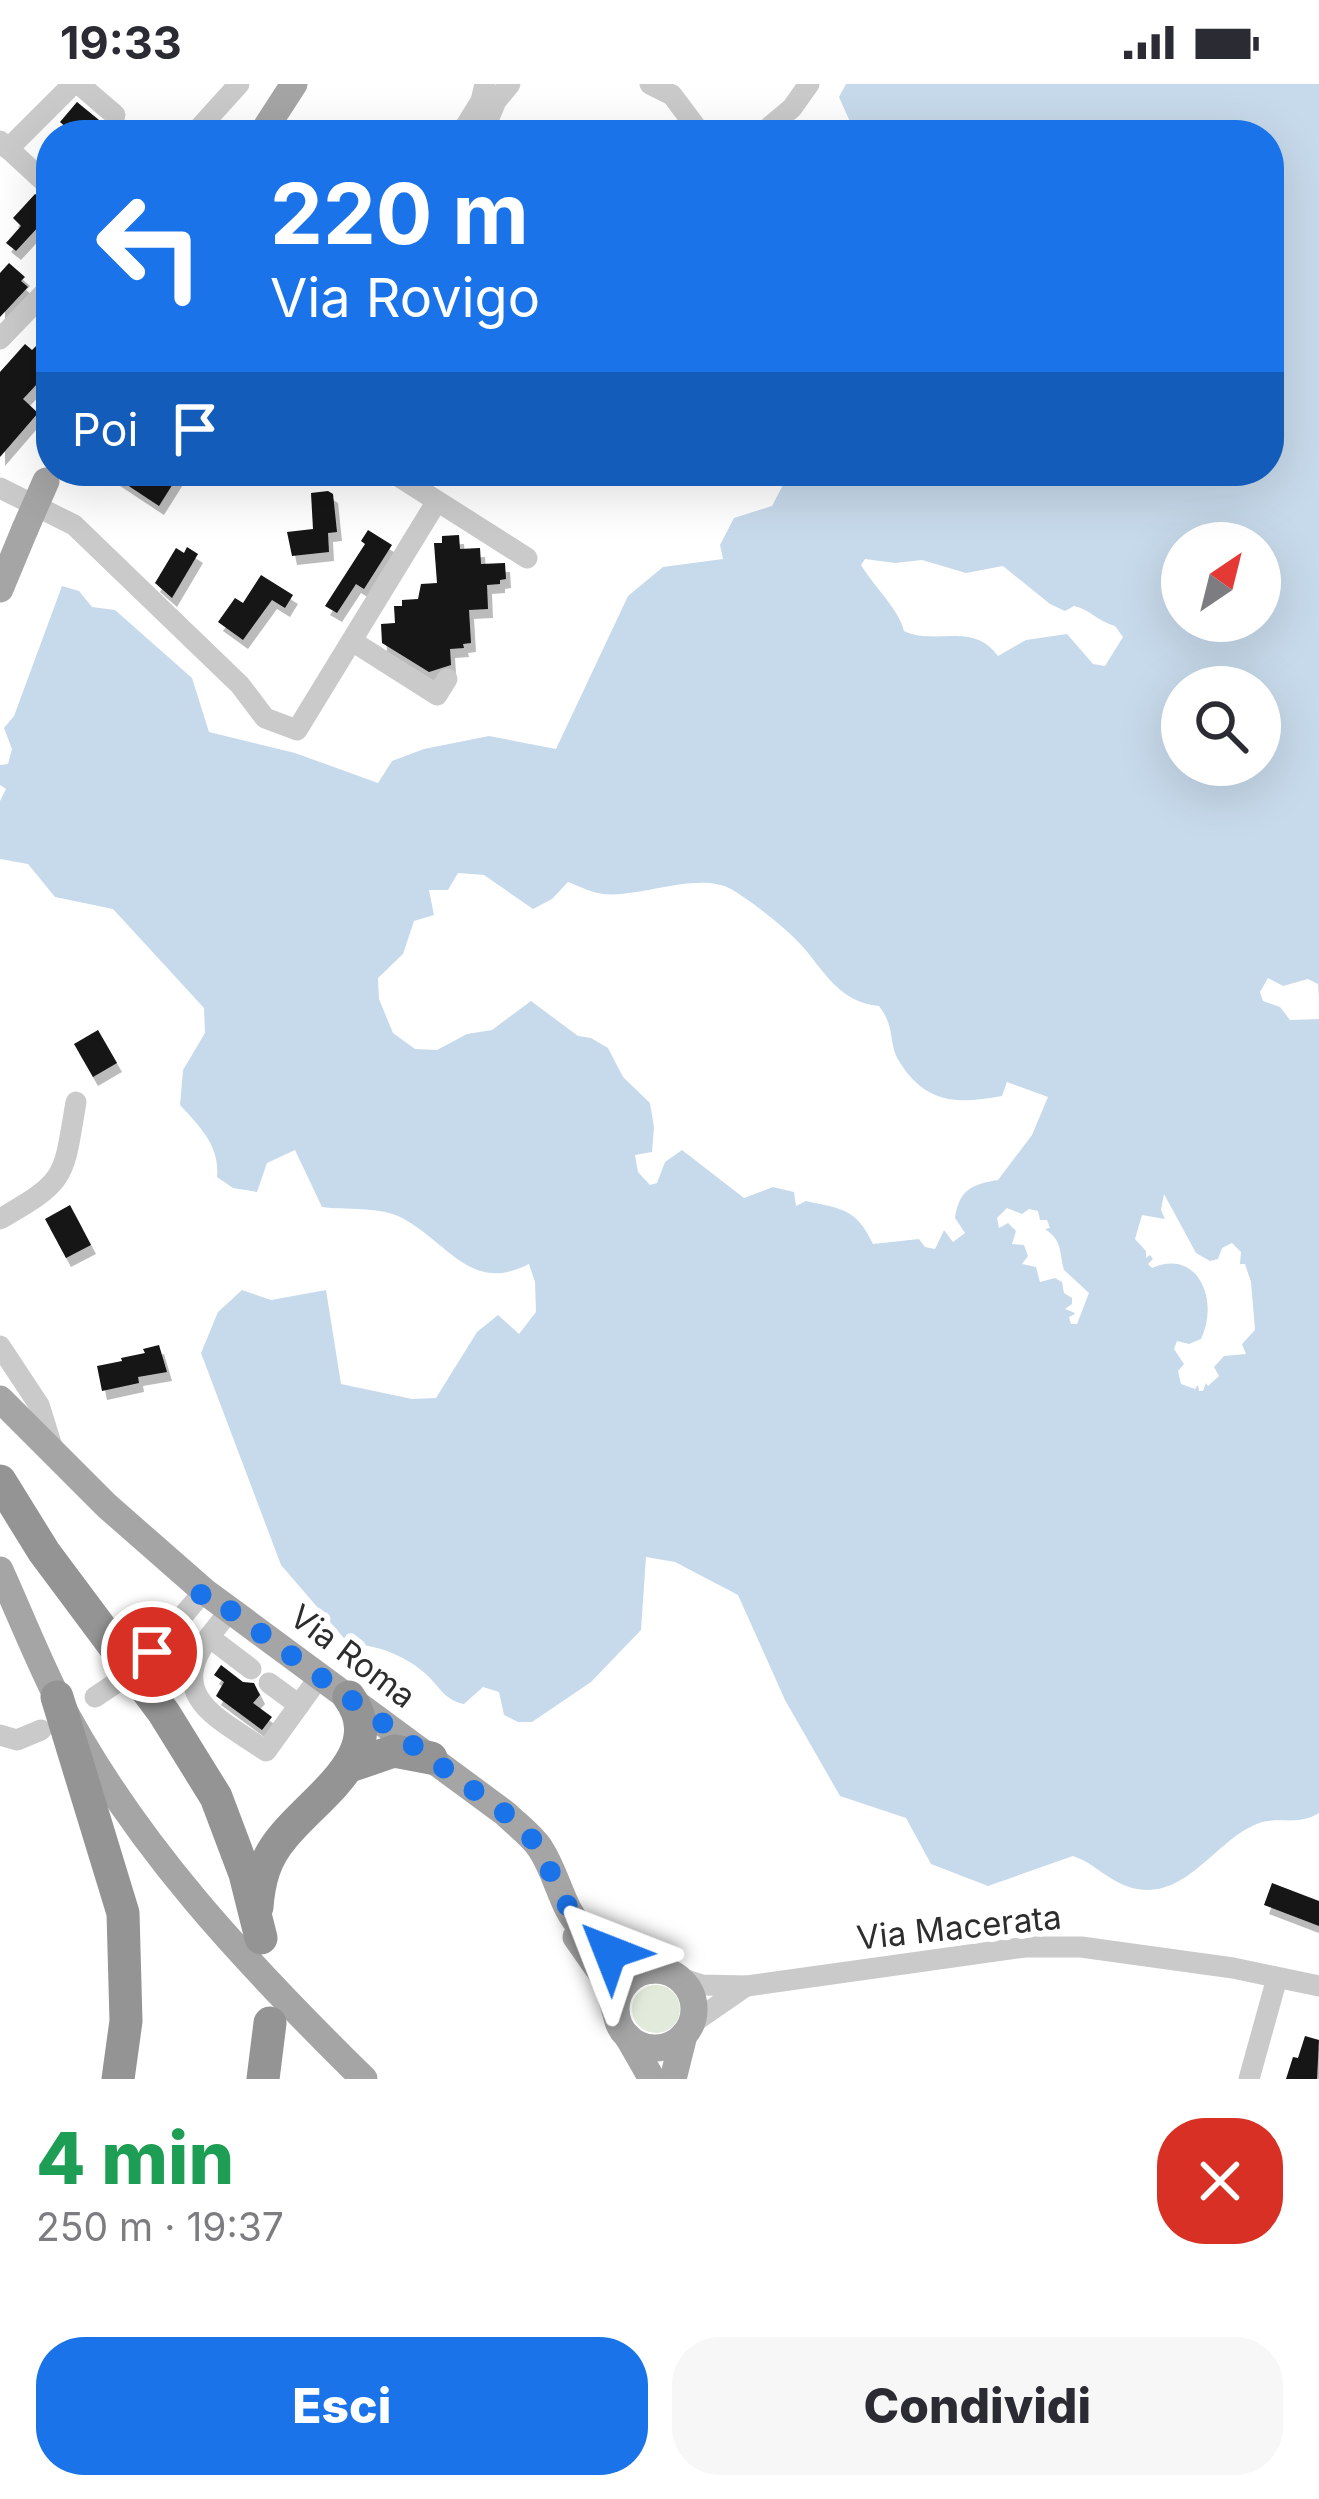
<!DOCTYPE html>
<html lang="it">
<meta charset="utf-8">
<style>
:root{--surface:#fff;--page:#f7f7f7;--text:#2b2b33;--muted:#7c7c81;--accent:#1a73e8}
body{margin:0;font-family:Inter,sans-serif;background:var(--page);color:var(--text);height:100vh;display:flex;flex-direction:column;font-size:45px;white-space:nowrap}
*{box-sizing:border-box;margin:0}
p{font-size:39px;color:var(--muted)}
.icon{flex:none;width:66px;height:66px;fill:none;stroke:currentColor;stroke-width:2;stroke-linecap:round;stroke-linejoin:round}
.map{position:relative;height:1995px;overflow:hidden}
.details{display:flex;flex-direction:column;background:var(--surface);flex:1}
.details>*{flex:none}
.banner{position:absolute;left:36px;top:36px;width:1248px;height:366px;border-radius:48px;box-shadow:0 12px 48px #0002;background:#1a73e8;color:#fff;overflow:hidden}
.needle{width:78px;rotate:35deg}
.controls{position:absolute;left:1161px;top:438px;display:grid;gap:24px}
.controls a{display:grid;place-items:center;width:120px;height:120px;border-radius:50%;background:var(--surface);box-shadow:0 12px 48px #0002;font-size:60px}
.pin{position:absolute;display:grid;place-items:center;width:102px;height:102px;color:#fff;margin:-51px;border:6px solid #fff;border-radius:50%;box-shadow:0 3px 12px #0007}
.me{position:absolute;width:132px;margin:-66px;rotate:315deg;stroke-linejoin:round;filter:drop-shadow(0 0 9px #0008)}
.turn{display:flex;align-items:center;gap:42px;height:252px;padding:0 36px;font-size:54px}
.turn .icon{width:156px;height:156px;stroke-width:2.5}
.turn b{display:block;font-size:84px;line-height:102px}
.then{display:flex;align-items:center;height:114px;padding:0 36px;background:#0003;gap:24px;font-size:45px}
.round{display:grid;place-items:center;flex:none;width:126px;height:126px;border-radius:48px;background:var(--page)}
.summary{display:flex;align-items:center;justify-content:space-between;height:204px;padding:0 36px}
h1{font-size:72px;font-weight:800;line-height:90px;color:#1e9e55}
.cta{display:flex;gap:24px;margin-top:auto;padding:24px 36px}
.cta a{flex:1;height:138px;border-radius:48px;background:var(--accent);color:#fff;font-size:48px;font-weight:800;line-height:138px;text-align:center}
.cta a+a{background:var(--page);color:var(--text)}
.status{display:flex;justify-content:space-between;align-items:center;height:84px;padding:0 60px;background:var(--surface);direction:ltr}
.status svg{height:33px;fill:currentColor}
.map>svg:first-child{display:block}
</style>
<div class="status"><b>19:33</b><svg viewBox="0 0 49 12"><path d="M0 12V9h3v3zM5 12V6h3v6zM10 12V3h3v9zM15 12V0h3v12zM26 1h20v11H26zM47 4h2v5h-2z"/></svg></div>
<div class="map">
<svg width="1319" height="1995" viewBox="0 0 1319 1995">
<defs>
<filter id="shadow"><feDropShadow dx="5" dy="9" stdDeviation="0" flood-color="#0004"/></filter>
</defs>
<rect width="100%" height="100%" fill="#fff"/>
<circle fill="#e2ebdb" cx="656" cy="1925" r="24"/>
<path fill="#c7daeb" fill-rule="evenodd" d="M846 0H1319V914L1318 900 1308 895 1283 902 1268 894 1260 908 1263 917 1280 923 1290 936 1319 935V1729C1296 1743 1278 1731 1257 1740 1216 1756 1187 1814 1137 1805 1110 1800 1097 1780 1073 1772L988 1802 931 1780 906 1734 840 1712 785 1616 738 1511 675 1478 646 1473 641 1546 591 1598 532 1638H518L504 1631 499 1608 483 1603 464 1620C445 1616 441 1605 428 1592 407 1572 376 1560 349 1560L281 1481 201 1269 218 1228 242 1206 271 1216 326 1206 341 1300 412 1315 436 1314 477 1248 498 1231 519 1250 536 1228 535 1198 529 1180C469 1211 448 1156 398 1132 378 1123 344 1126 322 1123L295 1066 267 1079 257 1108 233 1104 217 1093C220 1062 200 1043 180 1021L183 986 205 949 204 924 113 825 55 813 28 780 0 775V717L6 705 0 701V681L8 680 12 665 4 644 14 632 62 502 79 507 92 523 115 526 192 594 209 648 295 669 378 699 392 677 424 665 489 652 556 665 628 512 663 483 723 475 720 461 734 434 772 422 784 399 782 387H1269V51H884L851 40 839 13ZM1182 459H1260V537H1182ZM865 475 895 479 922 476 966 489 1003 482 1050 520 1065 527 1074 522C1089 525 1099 538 1115 542L1123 553 1105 582 1093 580 1067 550 1026 556 998 572C973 537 935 562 904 547 900 527 873 501 861 481ZM1182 603H1260V681H1182ZM458 789 484 791 533 825 552 815 568 798C579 802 592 809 603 810 641 814 697 787 731 805 750 816 789 846 803 863 826 890 840 918 879 922 896 944 888 959 899 977 926 1021 958 1020 1002 1012L1007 998 1048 1013 1032 1051 998 1096C972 1100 959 1106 955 1134L965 1149 953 1158 944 1146 935 1165 925 1163 919 1155 873 1160C856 1124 842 1125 806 1117L796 1122 794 1108 773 1103 744 1114 682 1066 665 1078 657 1099 650 1101 638 1088 635 1071 652 1068 654 1043 650 1019 623 993 608 964 591 954 578 952 531 917 492 946 467 950 437 966 415 965 393 949 379 915 378 894 403 870 414 837 434 831 429 806H448ZM1164 1110 1196 1169 1210 1177 1218 1175 1222 1164 1232 1159 1241 1168 1240 1180H1245L1251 1198 1255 1246 1242 1260 1246 1270 1224 1272 1214 1283 1219 1292 1208 1302 1206 1299 1203 1307H1199L1198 1301 1195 1305 1181 1300 1178 1287 1184 1280 1174 1265 1177 1257 1189 1260 1201 1255C1220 1215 1197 1164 1152 1184L1148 1180 1153 1175 1150 1171 1146 1174V1167L1135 1155 1142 1131 1165 1135 1161 1126ZM1007 1124 1022 1130 1029 1125 1038 1127 1040 1136H1047L1050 1144 1045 1145C1063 1157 1059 1168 1064 1186L1089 1209 1077 1240H1071L1069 1233 1075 1230 1073 1228 1065 1225 1072 1220V1214L1064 1209 1062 1198 1055 1194 1040 1198 1036 1183 1022 1180 1028 1172 1024 1161 1012 1160 1016 1147 1008 1139 999 1144 997 1134Z"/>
<g fill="#141414" filter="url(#shadow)">
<polygon points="77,18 110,45 105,51 75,51 60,38"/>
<polygon points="35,110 51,121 51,151 40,141 16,167 6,159 21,142 13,134"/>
<polygon points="9,179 25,193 21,197 28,203 0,233 0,189"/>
<polygon points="25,260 32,266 38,260 47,268 41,275 51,285 23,315 38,329 0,373 0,288"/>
<polygon points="106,387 181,387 159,422"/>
<polygon points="328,407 333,410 337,448 328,449 329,468 292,472 287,448 313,445 311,409"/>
<polygon points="368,446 392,461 364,505 356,500 337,529 325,522 365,460 361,457"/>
<polygon points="459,451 460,465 480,464 481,480 505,479 506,495 500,496 500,500 487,501 488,525 469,526 471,559 463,560 464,564 450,565 451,581 429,588 382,559 381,540 395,539 394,522 402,522 402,516 418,515 421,500 437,499 434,459 442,459 442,452"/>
<polygon points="187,463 198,470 172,514 155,499 176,464 184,469"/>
<polygon points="261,491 293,511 285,524 272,516 243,556 218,538 235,514 243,519"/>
<polygon points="98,946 117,979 93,993 74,960"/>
<polygon points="70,1121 91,1161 66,1174 45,1135"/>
<polygon points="159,1261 167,1288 138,1293 139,1299 102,1307 97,1282 122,1277 121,1274 145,1269 143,1265"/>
<polygon points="221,1581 243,1598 254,1599 260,1611 253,1619 272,1633 262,1646 216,1612 224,1598 214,1591"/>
<polygon points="1272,1799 1319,1817 1319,1842 1264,1821"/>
<polygon points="1305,1952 1319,1956 1317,1995 1286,1995 1293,1973 1298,1974"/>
</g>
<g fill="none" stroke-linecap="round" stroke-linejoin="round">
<g stroke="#cacaca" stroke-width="21">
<polyline points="79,0 115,31"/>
<polyline points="650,0 672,11 702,51"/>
<polyline points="193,51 239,0"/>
<polyline points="460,51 481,17 485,0"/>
<polyline points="482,51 496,17 510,0"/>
<polyline points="760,51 792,24 809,0"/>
<polyline points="0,57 51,104"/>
<polyline points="8,65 73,0"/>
<polyline points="0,255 51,202"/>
<polyline points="390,387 527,474"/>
<polyline points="0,404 74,441 240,601 265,634 297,646 437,417"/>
<polyline points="352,557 437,611 447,595"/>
<path d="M0 1135C68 1096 63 1094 76 1018"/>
<polyline points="0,1262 39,1321 54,1369"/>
<polyline points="230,1526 209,1553 251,1585"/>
<path d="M209 1553C164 1614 222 1636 266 1667L320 1592"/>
<polyline points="152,1568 204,1507"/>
<polyline points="269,1599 299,1621"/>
<polyline points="95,1613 122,1595"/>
<polyline points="0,1651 17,1656 41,1646"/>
<polyline points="677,1893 702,1901 747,1902 1025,1863 1081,1863 1233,1884 1319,1902"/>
<polyline points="691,1940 746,1902"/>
<polyline points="1249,1995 1277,1894"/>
</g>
<g stroke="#a5a5a5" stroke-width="27">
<polyline points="261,51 294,0"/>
<polyline points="0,505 25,445"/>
<path d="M0 1315 107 1422 204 1507 506 1730C517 1741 531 1751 540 1764 553 1784 558 1805 568 1825 585 1858 619 1873 652 1886"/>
<path d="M0 1486C19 1528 36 1571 56 1611 132 1759 247 1880 364 1995"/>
<polyline points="576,1853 606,1896 616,1930"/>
<circle cx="655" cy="1925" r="39"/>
<polyline points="628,1953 652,1995"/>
<polyline points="673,1995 684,1951"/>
</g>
<g stroke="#949494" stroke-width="33">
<polyline points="0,1397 44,1468 164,1629 216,1713 245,1790 261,1854"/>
<polyline points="57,1613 123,1829 126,1937 118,1995"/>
<polyline points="350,1682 394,1667 431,1674"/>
<path d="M257 1823C259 1796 265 1774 283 1753 315 1713 389 1669 349 1613"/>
<polyline points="263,1995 270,1939"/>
</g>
<polyline stroke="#a5a5a5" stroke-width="27" points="25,445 46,397"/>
</g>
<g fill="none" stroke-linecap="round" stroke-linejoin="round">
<polyline stroke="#1a73e8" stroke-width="21" stroke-dasharray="0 37.8" points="152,1568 204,1507 506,1730 536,1759 575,1837 610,1868"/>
</g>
<g text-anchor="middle" stroke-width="12" stroke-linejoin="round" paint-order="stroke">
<g font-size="33" fill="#2d2d2d" stroke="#fff">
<text transform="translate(353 1572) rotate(37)" y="12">Via Roma</text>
<text transform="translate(959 1843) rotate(-6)" y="12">Via Macerata</text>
</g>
</g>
</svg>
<div class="controls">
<a><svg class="needle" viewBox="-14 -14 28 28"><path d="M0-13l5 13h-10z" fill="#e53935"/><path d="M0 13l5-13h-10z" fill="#7c7c81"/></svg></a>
<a><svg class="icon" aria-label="search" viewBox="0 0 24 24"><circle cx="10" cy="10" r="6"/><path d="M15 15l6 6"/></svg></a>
</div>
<div class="pin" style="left:152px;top:1568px;background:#d93025"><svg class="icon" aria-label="arrive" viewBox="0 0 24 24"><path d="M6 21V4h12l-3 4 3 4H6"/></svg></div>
<svg class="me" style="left:610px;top:1868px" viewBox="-20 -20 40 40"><path d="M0-17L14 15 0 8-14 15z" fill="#1a73e8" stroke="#fff" stroke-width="4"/></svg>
<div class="banner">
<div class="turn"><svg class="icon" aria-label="left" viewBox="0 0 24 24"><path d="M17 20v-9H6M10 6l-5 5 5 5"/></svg><div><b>220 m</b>Via Rovigo</div></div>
<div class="then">Poi<svg class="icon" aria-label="arrive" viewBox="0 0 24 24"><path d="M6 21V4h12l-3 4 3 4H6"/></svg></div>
</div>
</div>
<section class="details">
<div class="summary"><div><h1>4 min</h1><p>250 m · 19:37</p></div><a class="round" style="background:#d93025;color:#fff"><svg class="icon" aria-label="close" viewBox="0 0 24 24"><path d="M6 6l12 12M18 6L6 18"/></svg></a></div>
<div class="cta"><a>Esci</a><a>Condividi</a></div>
</section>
